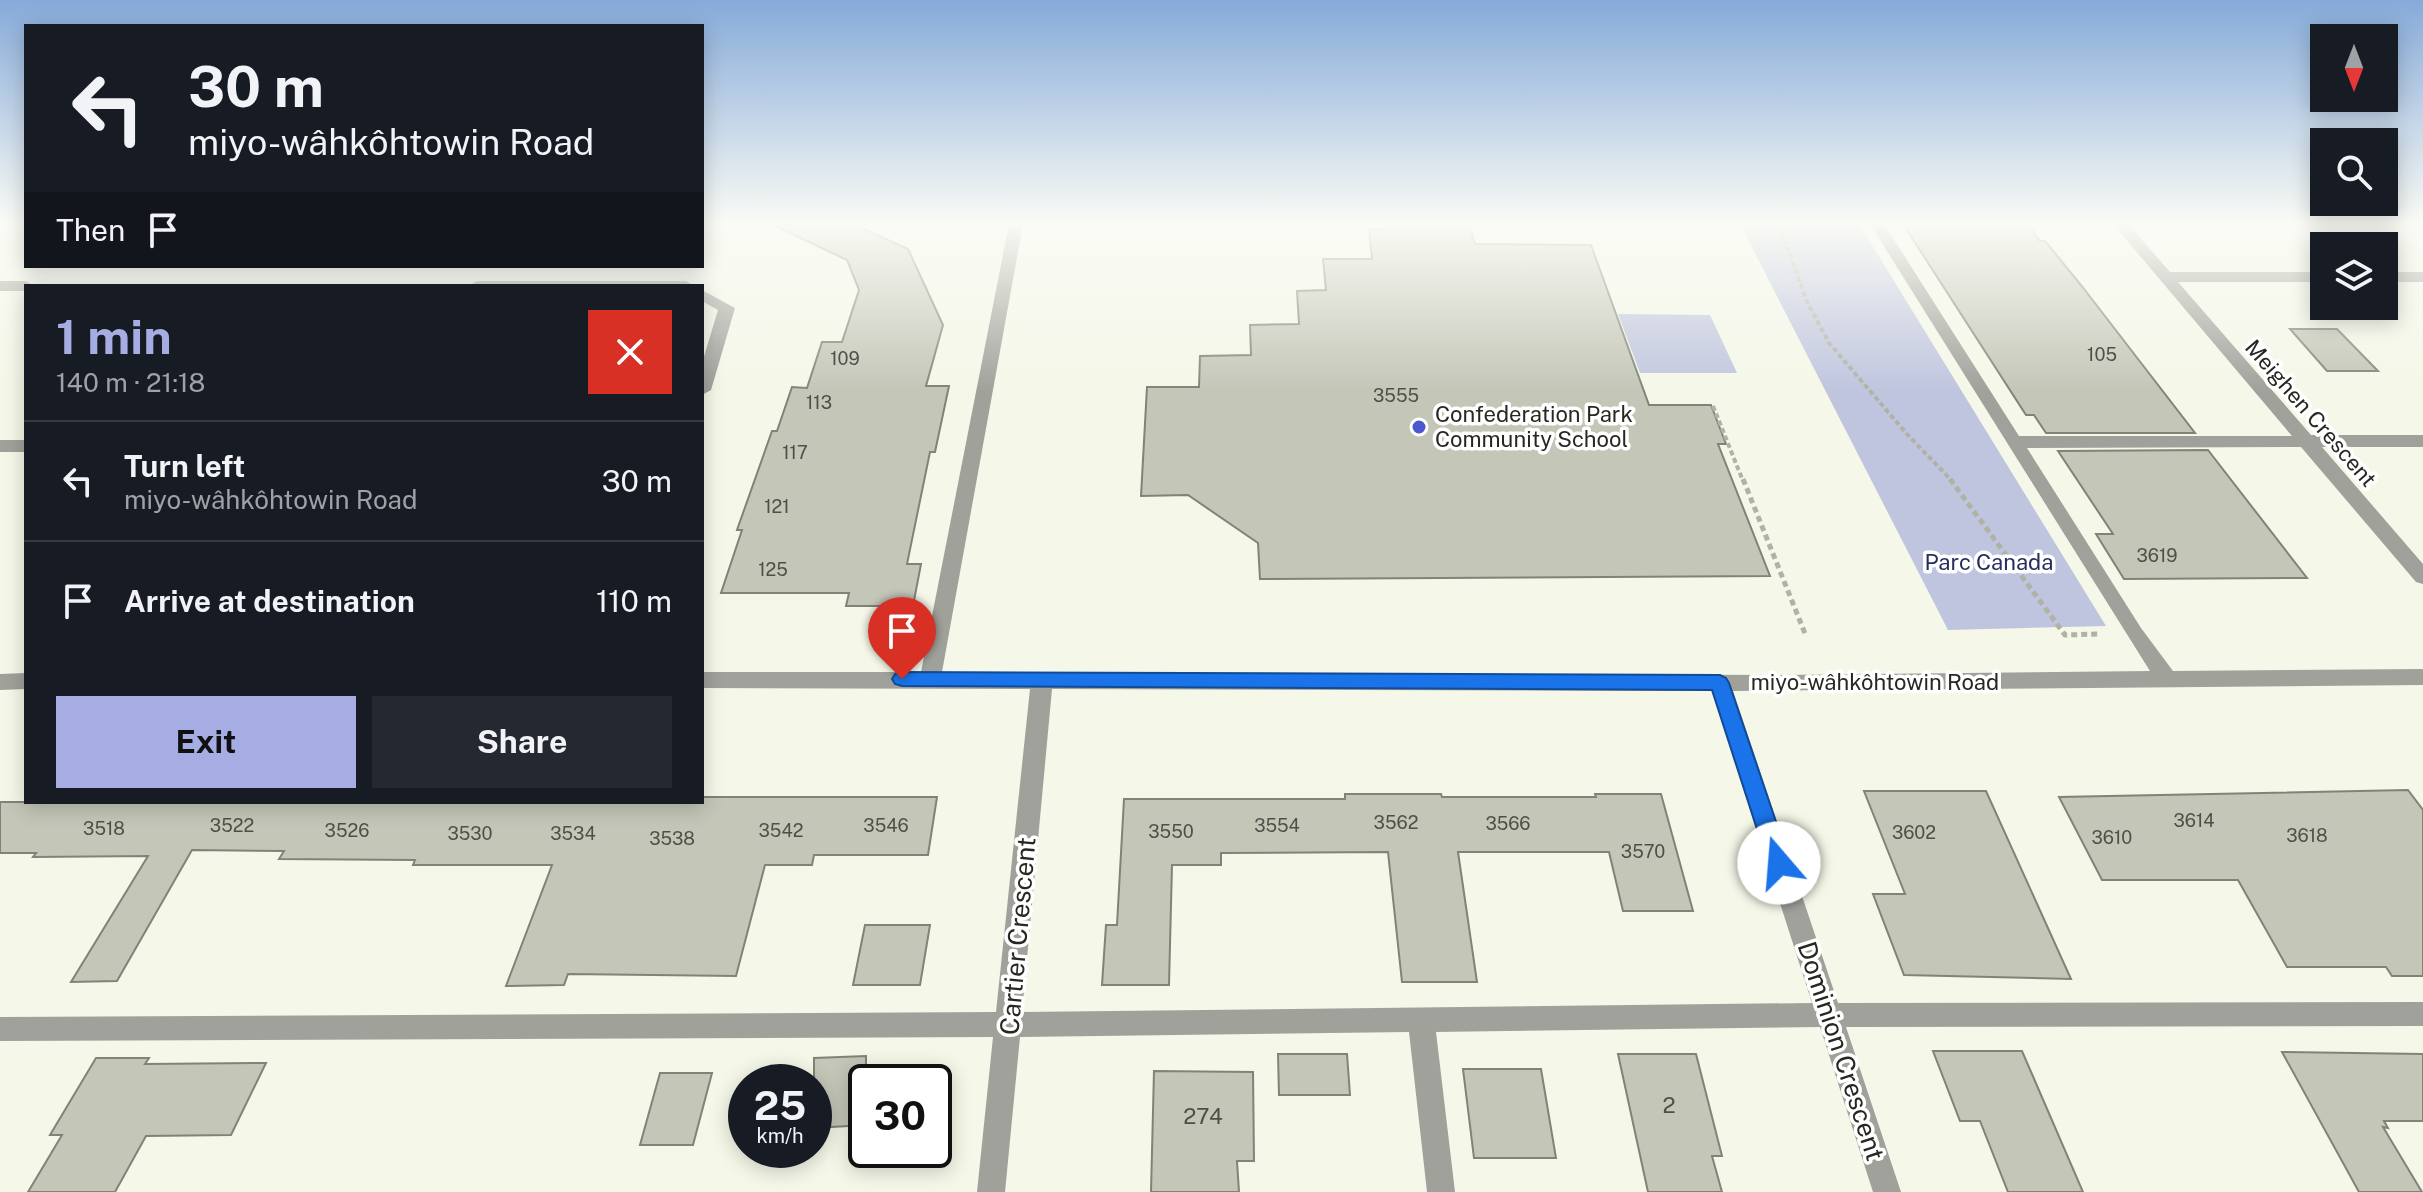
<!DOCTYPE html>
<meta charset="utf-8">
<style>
:root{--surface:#171b24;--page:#242831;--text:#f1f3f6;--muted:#9ea1a6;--line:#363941;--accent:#a6ade3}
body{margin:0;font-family:"Public Sans",sans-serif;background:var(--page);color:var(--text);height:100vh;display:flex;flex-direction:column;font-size:30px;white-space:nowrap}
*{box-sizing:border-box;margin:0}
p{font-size:26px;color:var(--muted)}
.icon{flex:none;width:44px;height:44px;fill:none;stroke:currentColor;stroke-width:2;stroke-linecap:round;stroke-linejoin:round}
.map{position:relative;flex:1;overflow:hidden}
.panel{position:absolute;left:24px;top:284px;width:680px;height:520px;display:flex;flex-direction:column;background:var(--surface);border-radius:0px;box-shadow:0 4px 20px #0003}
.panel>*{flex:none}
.top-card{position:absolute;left:24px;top:24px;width:680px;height:244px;border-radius:0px;box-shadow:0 4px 20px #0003;background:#171b24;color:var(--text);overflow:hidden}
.needle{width:52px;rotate:180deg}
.controls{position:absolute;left:2310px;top:24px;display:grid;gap:16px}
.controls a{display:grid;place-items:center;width:88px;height:88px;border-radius:0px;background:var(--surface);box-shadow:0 4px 20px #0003;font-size:40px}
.speed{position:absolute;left:728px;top:1064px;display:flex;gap:16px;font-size:40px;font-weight:700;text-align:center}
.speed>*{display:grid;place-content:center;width:104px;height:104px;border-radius:50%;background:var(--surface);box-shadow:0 4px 20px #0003;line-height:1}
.speed small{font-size:20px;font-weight:400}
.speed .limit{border:4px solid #111;border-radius:12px;background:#fff;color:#111}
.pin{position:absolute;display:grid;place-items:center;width:68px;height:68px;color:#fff;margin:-82px -34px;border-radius:50% 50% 50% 0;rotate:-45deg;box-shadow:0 0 8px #0007}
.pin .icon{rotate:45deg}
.me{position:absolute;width:88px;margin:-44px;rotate:342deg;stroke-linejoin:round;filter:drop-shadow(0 0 6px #0008)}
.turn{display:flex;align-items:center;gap:28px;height:168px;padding:0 32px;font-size:36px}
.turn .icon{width:104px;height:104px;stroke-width:2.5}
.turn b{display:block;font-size:56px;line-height:68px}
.then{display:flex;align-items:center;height:76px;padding:0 32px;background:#0003;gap:16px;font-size:30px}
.round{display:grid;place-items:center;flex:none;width:84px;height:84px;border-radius:0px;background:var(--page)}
.overview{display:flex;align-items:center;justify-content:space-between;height:136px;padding:0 32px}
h1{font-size:48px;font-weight:700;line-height:60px;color:var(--accent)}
.primary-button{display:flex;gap:16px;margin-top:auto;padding:16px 32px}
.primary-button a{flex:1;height:92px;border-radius:0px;background:var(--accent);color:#111;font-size:32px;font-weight:700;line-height:92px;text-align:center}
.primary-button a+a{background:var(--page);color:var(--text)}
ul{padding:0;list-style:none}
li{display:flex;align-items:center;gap:24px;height:120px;padding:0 32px;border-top:2px solid var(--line)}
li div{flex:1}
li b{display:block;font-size:30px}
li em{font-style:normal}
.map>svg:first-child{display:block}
</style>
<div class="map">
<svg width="2423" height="1192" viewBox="0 0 2423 1192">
<rect width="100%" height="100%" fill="#f5f7e8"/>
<g fill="#bfc5de">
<polygon points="1740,224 1859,224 2106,626 1948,630"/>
<polygon points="1618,314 1710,315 1737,373 1640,373"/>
</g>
<g fill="#c4c6b8" stroke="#818376" stroke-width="2">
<polygon points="771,224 853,224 908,249 943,325 926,386 949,386 935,452 930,452 907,564 921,564 913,606 846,606 849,593 721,593 742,530 737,530 772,431 777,431 792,387 807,388 822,342 842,342 859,290 847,260"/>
<polygon points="1384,224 1469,224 1475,244 1591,245 1649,405 1711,405 1726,444 1718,444 1770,576 1260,579 1258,543 1188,495 1141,496 1147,387 1199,387 1200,356 1251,355 1250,325 1299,324 1297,291 1326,290 1323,259 1372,259 1369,229 1385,229"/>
<polygon points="1903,224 2027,224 2040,241 2045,241 2081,285 2195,433 2046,433 2034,415 2026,415"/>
<polygon points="2290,329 2337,329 2378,371 2327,371"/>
<polygon points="2208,450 2307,578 2124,579 2096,534 2113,534 2058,451"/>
<polygon points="2408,790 2423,810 2423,976 2392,976 2386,967 2287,967 2238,880 2102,880 2059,797"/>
<polygon points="1864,791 1986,791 2071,979 1904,975 1873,894 1905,894"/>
<polygon points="1345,794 1441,794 1442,797 1596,797 1595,794 1661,794 1693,911 1623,911 1609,852 1458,852 1477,982 1402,982 1388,852 1221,853 1221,865 1172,865 1169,985 1102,985 1106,925 1117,925 1124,799 1345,799"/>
<polygon points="702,797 937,797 928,855 814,855 812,865 765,865 736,976 568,974 564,985 506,986 552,865 413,865 415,860 279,859 284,851 192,850 117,981 71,982 148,856 33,857 36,853 0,853 0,802 702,802"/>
<polygon points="865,925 930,925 920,985 853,985"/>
<polygon points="1933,1051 2022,1051 2083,1192 2008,1192 1980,1121 1960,1121"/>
<polygon points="2282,1052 2423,1054 2423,1121 2384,1121 2388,1128 2383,1127 2422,1192 2359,1192"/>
<polygon points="1278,1054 1347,1054 1350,1095 1279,1095"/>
<polygon points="1618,1054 1696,1054 1722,1156 1712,1156 1722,1192 1648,1192"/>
<polygon points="866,1056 866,1125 814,1128 814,1058"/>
<polygon points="96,1058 149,1058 145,1064 266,1063 231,1135 146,1136 115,1192 28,1192 62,1135 50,1135"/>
<polygon points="1463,1069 1541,1069 1556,1158 1474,1158"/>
<polygon points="1154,1071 1253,1072 1254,1161 1237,1161 1239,1192 1151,1192"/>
<polygon points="660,1073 712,1073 693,1145 640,1145"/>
</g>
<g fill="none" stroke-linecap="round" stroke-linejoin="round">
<g stroke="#b1b2a6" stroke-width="4" stroke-dasharray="5 3" stroke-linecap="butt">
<polyline points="1779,224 1807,302 1829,343 1906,433 1952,481"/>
<polyline points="1713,406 1743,481"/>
</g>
<g stroke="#b1b2a6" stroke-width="5" stroke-dasharray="6 4" stroke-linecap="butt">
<polyline points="1743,479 1806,636"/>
<polyline points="1950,479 2065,635 2099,634"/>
</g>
<g fill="#a0a19b" fill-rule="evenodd">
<path d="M1009 224H1023L942 672 1770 675 2150 671 1870 224H1884L2019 436H2292L2113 224H2128L2170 272H2324V282H2178L2311 435H2423V447H2322L2423 564V584L2416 582 2301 447 2027 448 2141 628 2173 671 2423 669V685L1733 691 1838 1003 2423 1002V1026L1846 1027 1901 1192H1873L1820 1027 1436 1032 1455 1192H1427L1409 1032 1020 1037 1005 1192H977L993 1037 0 1041V1017L996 1012 1030 689 702 688V672H921ZM1052 689 1712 691 1812 1003 1022 1012Z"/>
<rect x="2384" y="272" width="39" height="10"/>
<polygon points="0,281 26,281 34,286 26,286 26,291 0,291"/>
<polygon points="477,281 686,281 694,286 469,286"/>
<polygon points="702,290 735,308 711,390 702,395 702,363 718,310 702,301"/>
<rect x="0" y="440" width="26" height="12"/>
<polygon points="26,673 26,689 0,690 0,674"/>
</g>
</g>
<linearGradient id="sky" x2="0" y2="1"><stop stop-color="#85aad9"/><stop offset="0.57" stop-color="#fafbf5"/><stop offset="1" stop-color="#fafbf5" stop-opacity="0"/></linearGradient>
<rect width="2423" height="391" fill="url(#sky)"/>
<polygon fill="#1a73e8" stroke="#114b97" stroke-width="2" points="902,672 1720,675 1726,678 1729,683 1790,863 1786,869 1779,872 1771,869 1768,863 1712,690 902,686 895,684 892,679 895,674"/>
<circle fill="#4b57cc" stroke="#fff" stroke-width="3" cx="1419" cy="427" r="8"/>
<g text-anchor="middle" stroke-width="7" stroke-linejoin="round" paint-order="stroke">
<g font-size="18" fill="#4e5048">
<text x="2102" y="361">105</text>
<text x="845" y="365">109</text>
<text x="1396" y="402">3555</text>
<text x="819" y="409">113</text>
<text x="795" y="459">117</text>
<text x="777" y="513">121</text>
<text x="2157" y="562">3619</text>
<text x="773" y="576">125</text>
<text x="2194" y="827">3614</text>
<text x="1396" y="829">3562</text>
<text x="1508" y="830">3566</text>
<text x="232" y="832">3522</text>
<text x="886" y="832">3546</text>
<text x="1277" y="832">3554</text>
<text x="104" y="835">3518</text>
<text x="347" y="837">3526</text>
<text x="781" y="837">3542</text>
<text x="1171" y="838">3550</text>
<text x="1914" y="839">3602</text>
<text x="470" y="840">3530</text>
<text x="573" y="840">3534</text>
<text x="2307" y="842">3618</text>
<text x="2112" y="844">3610</text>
<text x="672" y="845">3538</text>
<text x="1643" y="858">3570</text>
</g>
<g font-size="22" fill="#272822" stroke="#fff">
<text transform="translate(2311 413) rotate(49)" y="8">Meighen Crescent</text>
<text x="1875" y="690">miyo-wâhkôhtowin Road</text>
</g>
<g font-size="22" fill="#272822" stroke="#fff" text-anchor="start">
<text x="1435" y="422">Confederation Park<tspan x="1435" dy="25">Community School</tspan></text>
</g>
<g font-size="22" fill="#262e5f" stroke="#fff">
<text x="1989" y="570">Parc Canada</text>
</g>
<g font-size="22" fill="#4e5048">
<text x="1669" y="1113">2</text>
<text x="1203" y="1124">274</text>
</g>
<g font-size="26" fill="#272822" stroke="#fff">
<text transform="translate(1018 936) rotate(-85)" y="9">Cartier Crescent</text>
<text transform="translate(1841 1051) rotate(72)" y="9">Dominion Crescent</text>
</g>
</g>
</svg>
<div class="controls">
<a><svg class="needle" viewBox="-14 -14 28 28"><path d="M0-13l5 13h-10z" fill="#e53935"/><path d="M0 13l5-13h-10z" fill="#9ea1a6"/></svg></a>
<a><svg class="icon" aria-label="search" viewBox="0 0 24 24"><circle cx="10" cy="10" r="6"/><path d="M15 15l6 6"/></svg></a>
<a><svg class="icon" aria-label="layers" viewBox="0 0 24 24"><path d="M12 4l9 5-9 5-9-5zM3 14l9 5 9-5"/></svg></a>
</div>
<div class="speed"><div>25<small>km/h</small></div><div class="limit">30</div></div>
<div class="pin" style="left:902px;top:679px;background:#d93025"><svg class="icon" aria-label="arrive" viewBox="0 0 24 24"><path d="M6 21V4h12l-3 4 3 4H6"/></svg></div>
<svg class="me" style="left:1779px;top:863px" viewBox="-20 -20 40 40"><circle r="19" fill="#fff"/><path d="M0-13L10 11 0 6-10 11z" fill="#1a73e8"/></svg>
<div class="top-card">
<div class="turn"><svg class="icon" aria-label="left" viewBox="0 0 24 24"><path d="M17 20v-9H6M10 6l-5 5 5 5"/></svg><div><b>30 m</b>miyo-wâhkôhtowin Road</div></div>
<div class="then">Then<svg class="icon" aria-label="arrive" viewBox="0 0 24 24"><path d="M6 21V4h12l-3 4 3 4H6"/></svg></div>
</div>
<section class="panel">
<div class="overview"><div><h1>1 min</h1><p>140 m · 21:18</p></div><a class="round" style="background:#d93025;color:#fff"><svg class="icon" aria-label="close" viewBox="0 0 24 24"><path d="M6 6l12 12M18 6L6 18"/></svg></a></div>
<ul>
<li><svg class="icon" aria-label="left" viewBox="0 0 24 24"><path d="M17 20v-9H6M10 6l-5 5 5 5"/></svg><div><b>Turn left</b><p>miyo-wâhkôhtowin Road</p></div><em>30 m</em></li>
<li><svg class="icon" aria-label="arrive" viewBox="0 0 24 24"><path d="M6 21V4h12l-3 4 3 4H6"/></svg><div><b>Arrive at destination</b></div><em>110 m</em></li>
</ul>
<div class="primary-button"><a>Exit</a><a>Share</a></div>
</section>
</div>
